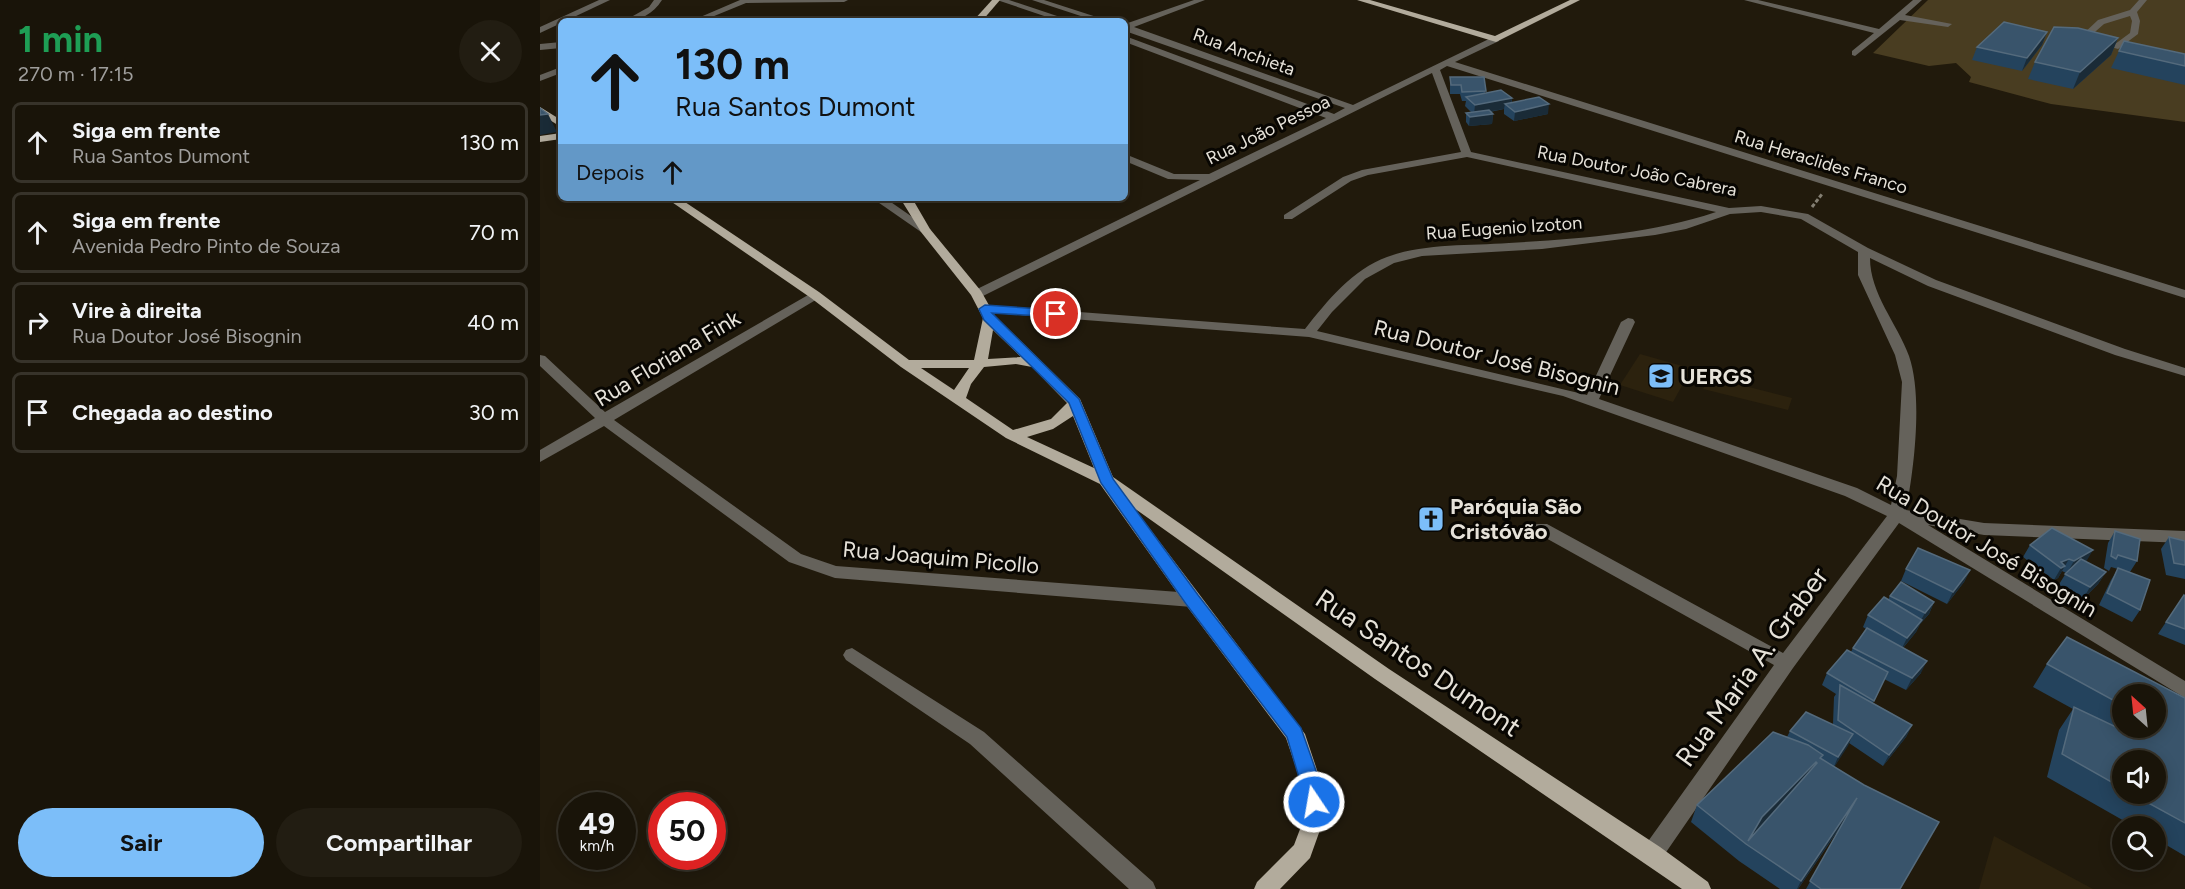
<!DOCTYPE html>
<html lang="pt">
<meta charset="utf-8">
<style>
:root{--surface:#191409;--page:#221d12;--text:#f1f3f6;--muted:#9f9e9c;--line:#37332a;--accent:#7cbef9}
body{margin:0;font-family:Figtree,sans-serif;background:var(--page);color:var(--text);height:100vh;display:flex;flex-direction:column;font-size:22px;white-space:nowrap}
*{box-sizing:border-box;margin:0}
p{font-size:20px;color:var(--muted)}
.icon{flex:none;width:33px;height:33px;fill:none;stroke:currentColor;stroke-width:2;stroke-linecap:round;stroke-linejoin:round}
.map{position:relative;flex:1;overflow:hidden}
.side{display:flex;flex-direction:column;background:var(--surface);width:540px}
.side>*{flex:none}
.top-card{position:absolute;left:18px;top:18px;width:570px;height:183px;border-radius:9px;box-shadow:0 3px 15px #0003,0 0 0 2px var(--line);background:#7cbef9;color:#111;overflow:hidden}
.needle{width:39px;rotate:333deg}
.buttons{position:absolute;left:1572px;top:684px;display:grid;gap:12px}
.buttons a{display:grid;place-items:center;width:54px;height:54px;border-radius:50%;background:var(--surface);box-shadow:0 3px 15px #0003,0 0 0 2px var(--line);font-size:30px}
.speed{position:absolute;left:18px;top:792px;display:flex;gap:12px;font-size:30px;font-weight:700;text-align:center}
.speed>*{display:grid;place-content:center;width:78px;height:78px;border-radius:50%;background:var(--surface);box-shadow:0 3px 15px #0003,0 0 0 2px var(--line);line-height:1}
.speed small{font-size:15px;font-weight:400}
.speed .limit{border:9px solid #d22;background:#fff;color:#111}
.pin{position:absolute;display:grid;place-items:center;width:51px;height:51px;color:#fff;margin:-26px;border:3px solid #fff;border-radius:50%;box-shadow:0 2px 6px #0007}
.me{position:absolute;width:66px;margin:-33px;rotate:348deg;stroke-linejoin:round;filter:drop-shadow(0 0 4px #0008)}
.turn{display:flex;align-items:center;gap:21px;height:126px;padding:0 18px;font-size:27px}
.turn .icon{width:78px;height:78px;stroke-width:2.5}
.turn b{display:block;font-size:42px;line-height:51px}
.then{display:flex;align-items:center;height:57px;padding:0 18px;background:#0003;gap:12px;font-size:22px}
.round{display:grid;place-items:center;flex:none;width:63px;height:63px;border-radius:32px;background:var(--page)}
.headline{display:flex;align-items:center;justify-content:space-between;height:102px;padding:0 18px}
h1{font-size:36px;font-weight:700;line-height:45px;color:#1e9e55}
.cta{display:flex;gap:12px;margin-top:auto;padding:12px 18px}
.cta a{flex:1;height:69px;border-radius:36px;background:var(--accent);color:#111;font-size:24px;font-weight:700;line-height:69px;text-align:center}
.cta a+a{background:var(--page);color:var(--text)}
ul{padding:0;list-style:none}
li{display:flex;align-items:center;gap:18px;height:81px;margin:0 12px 9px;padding:0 6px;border:3px solid var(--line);border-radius:9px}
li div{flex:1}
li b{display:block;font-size:22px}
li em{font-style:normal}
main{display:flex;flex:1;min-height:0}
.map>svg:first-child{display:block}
</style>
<main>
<section class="side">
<div class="headline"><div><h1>1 min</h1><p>270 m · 17:15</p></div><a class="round"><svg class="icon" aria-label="close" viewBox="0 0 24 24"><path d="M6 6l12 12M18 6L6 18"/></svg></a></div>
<ul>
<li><svg class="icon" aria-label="ahead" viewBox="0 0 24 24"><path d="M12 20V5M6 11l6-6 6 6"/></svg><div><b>Siga em frente</b><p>Rua Santos Dumont</p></div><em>130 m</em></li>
<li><svg class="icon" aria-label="ahead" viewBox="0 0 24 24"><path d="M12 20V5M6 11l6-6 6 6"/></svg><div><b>Siga em frente</b><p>Avenida Pedro Pinto de Souza</p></div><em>70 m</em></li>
<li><svg class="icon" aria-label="right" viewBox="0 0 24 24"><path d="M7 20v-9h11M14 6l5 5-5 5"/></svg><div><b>Vire à direita</b><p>Rua Doutor José Bisognin</p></div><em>40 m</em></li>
<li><svg class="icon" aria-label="arrive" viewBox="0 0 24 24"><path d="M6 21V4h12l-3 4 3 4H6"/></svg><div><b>Chegada ao destino</b></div><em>30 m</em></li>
</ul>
<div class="cta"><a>Sair</a><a>Compartilhar</a></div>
</section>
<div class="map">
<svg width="1645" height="889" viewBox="0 0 1645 889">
<rect width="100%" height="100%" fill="#211a0c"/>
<g fill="#2c220e">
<polygon points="1100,354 1160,371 1151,383 1144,382 1133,402 1080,385"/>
<polygon points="1170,377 1252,398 1248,410 1163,389"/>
<polygon points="1454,836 1553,889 1439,889"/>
</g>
<polygon fill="#493d21" points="1388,0 1645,0 1645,122 1511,104 1429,82 1431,77 1416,63 1389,66 1333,53"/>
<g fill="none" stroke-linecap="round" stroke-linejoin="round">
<polyline stroke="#847f73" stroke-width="3" stroke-dasharray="4 2" stroke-linecap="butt" points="1272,207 1282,194"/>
<g fill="#65625b" fill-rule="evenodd">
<polygon points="59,0 70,0 0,33 0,27"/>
<path d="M114 0H122C113 14 100 21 84 21L109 7Z"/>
<polygon points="200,0 308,0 304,2 206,3 162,21 151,21"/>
<polygon points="457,0 469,0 532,21 519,21"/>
<polygon points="492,0 504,0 569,21 556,21"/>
<path d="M654 0H665L594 27 813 105 953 37H959V41L915 62 1645 290V298L907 66 900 70 931 152 1189 208 1221 206 1268 214 1328 248 1396 280 1585 349 1645 368V376L1575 355 1388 286 1330 258C1330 294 1357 323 1369 356 1383 396 1374 469 1366 510L1444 523 1645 531V543L1444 535 1388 525 1645 681V698L1359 523 1253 668 1120 861 1112 864 1104 861 1101 854 1104 847 1234 665 995 532 993 528 995 524H1007L1243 653 1347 516 1305 496 1023 396 769 337 440 312 439 309 445 305 765 329C787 301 813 269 847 257 885 243 929 246 969 243 1038 239 1110 234 1176 212L927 157 828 175 811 181 752 219H744V215L803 177 822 170 921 152 892 73 441 297H433L431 294 433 291 660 180 628 179 585 161V154L634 174H669L786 118 585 42V36L794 114 805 108 585 31V24ZM1221 212 1261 219 1318 252V275L1355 355 1362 382 1357 476 1351 505 1317 488 1059 399 1095 322 1093 319 1088 318 1081 322 1047 395 777 331 792 312 825 279 854 263 882 256 1002 249 1115 235 1146 229 1190 214Z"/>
<polygon points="1204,0 1218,0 1339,29 1373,0 1382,0 1365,15 1412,24 1408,27 1360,20 1315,56 1312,55 1312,51 1334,33"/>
<polygon points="1599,0 1607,0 1597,12 1600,21 1598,34 1578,49 1571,47 1590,33 1592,21 1590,16 1564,24 1548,38 1541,36 1558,20 1590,10"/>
<polygon points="21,42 21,48 0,50 0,44"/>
<polygon points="21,67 21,73 0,81 0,75"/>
<polygon points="332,198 345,198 391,230 385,233 381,232"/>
<polygon points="275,291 281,295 279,298 74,420 261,554 296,566 652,593 658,595 661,600 658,605 652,607 295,578 249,562 64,426 0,462 0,450 55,418 0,366 0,355 5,356 65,412"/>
<polygon points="312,648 444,732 613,882 616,889 589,889 430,744 306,660 303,655 306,650"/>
</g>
<g fill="#b2ab9c" fill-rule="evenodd">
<polygon points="452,0 460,0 442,21 433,21"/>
<polygon points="817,0 830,0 955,36 1030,0 1040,0 956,42"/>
<polygon points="0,107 21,120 21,127 0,114"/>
<polygon points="21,133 21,139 0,142 0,136"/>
<path d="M126 198H139L279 292 369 360H434L443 318 431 295 381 232 360 198H372L390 229 441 291 455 316 540 399 573 477 849 669 1120 847 1168 882 1171 889H1142L835 679 594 508 765 734 783 788 785 816 770 858 740 889H714L717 882 754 845 765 816 763 788 746 738 646 605 560 484 466 438 361 367 271 298ZM453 330 481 357 448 359ZM476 364 492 367 527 403 511 419 473 430 426 398 431 384 444 367ZM381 368H429L414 390ZM533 416 554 468 487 437 513 429Z"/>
</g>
</g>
<g fill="#24435d" fill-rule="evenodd">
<polygon points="1507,32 1502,45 1482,71 1432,60 1437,47"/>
<polygon points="1578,38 1571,55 1533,89 1488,79 1495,62"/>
<polygon points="1579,51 1645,54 1645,85 1571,68"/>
<polygon points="910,77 944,77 945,93 972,98 972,103 1008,114 974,121 964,114 964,109 950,112 953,114 952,124 929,126 926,122 926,113 931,112 925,106 926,101 922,101 920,94 910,94"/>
<polygon points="1575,531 1597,561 1590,572 1600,610 1592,622 1559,605 1571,580 1578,569 1571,567 1569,571 1564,568 1568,543"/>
<polygon points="1629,537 1645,541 1645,579 1626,575 1621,549"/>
<polygon points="1490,545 1546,562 1566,572 1558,584 1543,599 1518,586 1526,573 1522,571 1518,578 1514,580 1483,557"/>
<polygon points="1366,569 1430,570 1424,582 1407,604 1361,581"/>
<polygon points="1644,595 1645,596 1645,645 1618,634"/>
<polygon points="1350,596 1394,602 1389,614 1380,624 1376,632 1363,648 1381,673 1366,690 1344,679 1333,703 1372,725 1366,737 1343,766 1309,743 1294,767 1360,889 1266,889 1301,826 1258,889 1240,889 1199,861 1151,822 1157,805 1247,737 1250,731 1293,724 1294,697 1296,694 1282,685 1287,673 1311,652 1313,648 1326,629 1323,627 1328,615 1348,600"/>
<path d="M1507 664 1645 698V856L1616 839V826H1593L1507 777 1519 730 1533 709 1493 687ZM1582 694 1616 728H1582ZM1582 760 1616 794H1582Z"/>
</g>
<g fill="#1a2b37">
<polygon points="1507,32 1502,45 1482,71 1487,58"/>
<polygon points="1578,38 1571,55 1533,89 1540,72"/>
<polygon points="972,98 971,108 965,104 964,109 934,114 935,105"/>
<polygon points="1009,104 1008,114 974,121 975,112"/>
<polygon points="8,114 17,132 0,135 0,115"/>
<polygon points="953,114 952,124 929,126 930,117"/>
<polygon points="1553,550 1546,562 1527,573 1534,561"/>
<polygon points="1529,559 1518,578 1514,580 1521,568 1521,562"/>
<polygon points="1430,570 1424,582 1407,604 1413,592"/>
<polygon points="1566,572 1558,584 1543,599 1550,587"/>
<polygon points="1394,602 1389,614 1380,624 1376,632 1361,650 1367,638 1380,622 1385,613"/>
<polygon points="1387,661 1381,673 1366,690 1372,678"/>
<polygon points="1372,725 1366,737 1343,766 1349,755"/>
<polygon points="1313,734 1308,746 1293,769 1298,757"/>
<polygon points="1276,762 1269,780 1207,844 1222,817"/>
<polygon points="1317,798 1308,815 1258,889 1257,889 1261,881"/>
</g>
<g fill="#39546b" stroke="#546a7c" stroke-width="1.5" fill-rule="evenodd">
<polygon points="1464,22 1507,32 1487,58 1437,47"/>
<polygon points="1514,27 1538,28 1578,38 1540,72 1495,62"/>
<polygon points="1584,41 1645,54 1645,66 1579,51"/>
<polygon points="910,77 944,77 946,91 922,92 921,85 911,85"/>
<polygon points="961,90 972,98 935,105 926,97"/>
<polygon points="999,97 1009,104 975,112 965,104"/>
<polygon points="0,108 8,114 0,115"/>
<polygon points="949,110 953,114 930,117 926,113"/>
<polygon points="1512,528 1553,550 1534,561 1529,559 1521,562 1525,566 1521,568 1490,545"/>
<polygon points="1575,531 1600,539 1597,561 1578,555 1576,559 1571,556"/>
<polygon points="1629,537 1645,541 1645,565 1634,563"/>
<polygon points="1378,548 1430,570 1413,592 1366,569"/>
<polygon points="1541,559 1566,572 1550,587 1525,574"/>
<polygon points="1578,568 1610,580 1600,610 1567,593"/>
<polygon points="1361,582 1394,602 1385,613 1350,596"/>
<polygon points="1644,595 1645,596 1645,629 1626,622"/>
<polygon points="1344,597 1382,620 1367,638 1328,615"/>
<polygon points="1327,628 1387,661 1372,678 1313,648"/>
<polygon points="1527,637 1645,698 1645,823 1592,794 1616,794 1616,760 1582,760 1582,788 1522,754 1534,707 1595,736 1600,728 1616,728 1616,694 1582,694 1582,705 1507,664"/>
<polygon points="1307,650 1348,672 1334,701 1287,673"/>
<polygon points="1300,685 1372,725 1349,755 1298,720"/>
<polygon points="1266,712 1313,734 1298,757 1250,731"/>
<path d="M1233 732 1268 745 1283 755 1280 758 1324 785 1399 822 1360 889H1281L1270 881 1317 798 1261 881 1206 844 1157 805ZM1276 762 1277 763 1208 841 1222 817Z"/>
</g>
<polygon fill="#1a73e8" stroke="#114b97" stroke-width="1.5" points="445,305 516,310 522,314 516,317 452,313 539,399 573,479 658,595 761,728 782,788 784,802 781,808 774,810 768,808 747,737 646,604 561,483 529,403 444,320 439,309"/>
<defs>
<symbol id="university-square" viewBox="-11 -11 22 22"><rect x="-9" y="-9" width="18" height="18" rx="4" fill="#7cbef9" stroke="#080602"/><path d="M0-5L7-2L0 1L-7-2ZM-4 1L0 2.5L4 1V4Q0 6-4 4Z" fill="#111"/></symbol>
<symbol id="church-square" viewBox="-11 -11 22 22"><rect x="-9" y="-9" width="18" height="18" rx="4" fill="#7cbef9" stroke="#080602"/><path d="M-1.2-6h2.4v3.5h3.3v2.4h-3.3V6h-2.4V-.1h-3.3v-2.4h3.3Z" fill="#111"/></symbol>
</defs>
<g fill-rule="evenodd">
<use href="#university-square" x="1106" y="361" width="30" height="30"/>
<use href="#church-square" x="876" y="504" width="30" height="30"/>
</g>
<g text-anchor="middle" stroke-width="6" stroke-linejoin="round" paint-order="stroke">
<g font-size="18" fill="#e6e2d9" stroke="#080602">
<text transform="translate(704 52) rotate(20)" y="6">Rua Anchieta</text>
<text transform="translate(728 130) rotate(-26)" y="6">Rua João Pessoa</text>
<text transform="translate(1281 162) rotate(17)" y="6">Rua Heraclides Franco</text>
<text transform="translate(1097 171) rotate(11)" y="6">Rua Doutor João Cabrera</text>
<text transform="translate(964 228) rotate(-4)" y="6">Rua Eugenio Izoton</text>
</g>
<g font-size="22" fill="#e6e2d9" stroke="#080602">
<text transform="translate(957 357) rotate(14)" y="8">Rua Doutor José Bisognin</text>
<text transform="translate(127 358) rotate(-31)" y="8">Rua Floriana Fink</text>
<text transform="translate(1447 546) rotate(31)" y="8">Rua Doutor José Bisognin</text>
<text transform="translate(401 557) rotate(5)" y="8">Rua Joaquim Picollo</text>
</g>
<g font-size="22" font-weight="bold" fill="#e6e2d9" stroke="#080602" text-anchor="start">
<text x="1140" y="384">UERGS</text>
<text x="910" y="514">Paróquia São<tspan x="910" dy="25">Cristóvão</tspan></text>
</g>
<g font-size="27" fill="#e6e2d9" stroke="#080602">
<text transform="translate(878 663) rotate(34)" y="9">Rua Santos Dumont</text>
<text transform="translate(1212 667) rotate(-54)" y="9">Rua Maria A. Graber</text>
</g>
</g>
</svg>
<div class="buttons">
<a><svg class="needle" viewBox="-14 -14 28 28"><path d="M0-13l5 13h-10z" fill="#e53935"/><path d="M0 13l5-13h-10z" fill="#9f9e9c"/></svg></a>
<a><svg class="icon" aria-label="sound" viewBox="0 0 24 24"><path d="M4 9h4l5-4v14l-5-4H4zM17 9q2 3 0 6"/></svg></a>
<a><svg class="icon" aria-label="search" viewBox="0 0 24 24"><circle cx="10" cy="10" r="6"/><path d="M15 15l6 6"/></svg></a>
</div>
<div class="speed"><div>49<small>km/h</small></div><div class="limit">50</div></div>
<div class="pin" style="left:516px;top:314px;background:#d93025"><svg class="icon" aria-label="arrive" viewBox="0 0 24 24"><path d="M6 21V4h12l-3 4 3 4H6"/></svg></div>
<svg class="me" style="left:774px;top:802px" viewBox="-20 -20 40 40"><circle r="17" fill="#1a73e8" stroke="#fff" stroke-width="3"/><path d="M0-11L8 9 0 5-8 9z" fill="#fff"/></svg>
<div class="top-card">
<div class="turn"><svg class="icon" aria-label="ahead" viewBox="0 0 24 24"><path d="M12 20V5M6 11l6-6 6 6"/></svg><div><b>130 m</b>Rua Santos Dumont</div></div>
<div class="then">Depois<svg class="icon" aria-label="ahead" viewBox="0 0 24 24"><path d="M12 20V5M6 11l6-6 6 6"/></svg></div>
</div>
</div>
</main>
